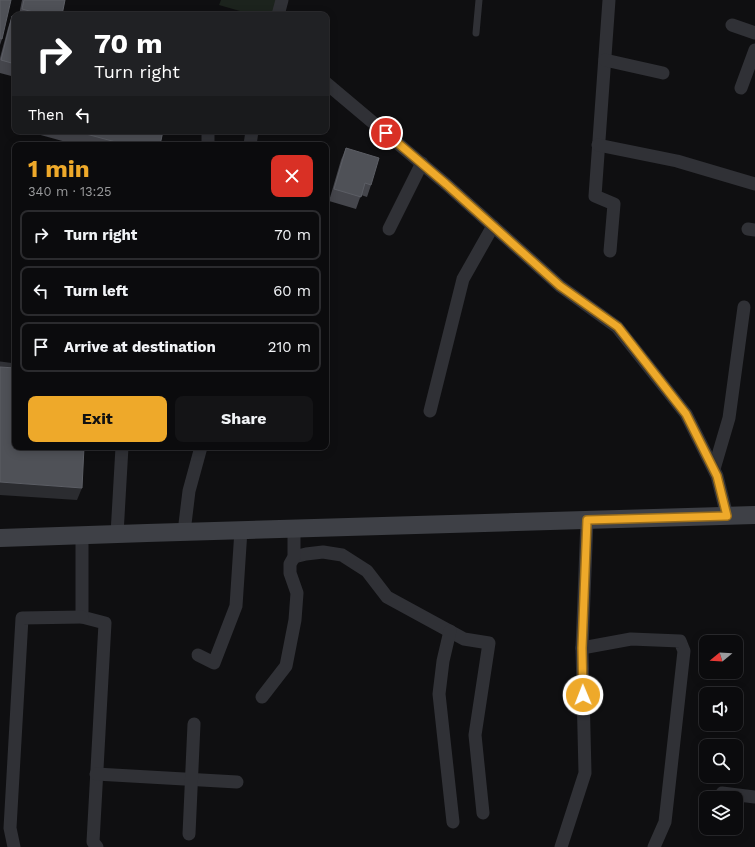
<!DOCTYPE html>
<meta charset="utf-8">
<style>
:root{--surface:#0b0b0d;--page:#141416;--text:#f1f3f6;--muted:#9a9b9d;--line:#2b2b2e;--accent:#eea92a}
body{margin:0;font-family:"Work Sans",sans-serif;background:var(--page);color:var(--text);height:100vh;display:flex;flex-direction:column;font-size:15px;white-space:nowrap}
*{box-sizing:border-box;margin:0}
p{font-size:13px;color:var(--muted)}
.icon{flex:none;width:22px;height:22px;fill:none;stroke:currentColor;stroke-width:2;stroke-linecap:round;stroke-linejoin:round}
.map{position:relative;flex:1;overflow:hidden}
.sheet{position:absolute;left:12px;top:142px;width:317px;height:308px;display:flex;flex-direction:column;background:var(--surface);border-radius:8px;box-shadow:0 2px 10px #0003,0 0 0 1px var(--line)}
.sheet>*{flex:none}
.top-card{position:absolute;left:12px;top:12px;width:317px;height:122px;border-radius:8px;box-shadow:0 2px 10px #0003,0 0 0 1px var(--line);background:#202124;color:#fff;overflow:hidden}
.needle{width:26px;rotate:252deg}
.tools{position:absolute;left:699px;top:635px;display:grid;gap:8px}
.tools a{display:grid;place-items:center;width:44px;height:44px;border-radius:8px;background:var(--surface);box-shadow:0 2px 10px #0003,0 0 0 1px var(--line);font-size:20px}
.pin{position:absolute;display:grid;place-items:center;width:34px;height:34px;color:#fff;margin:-17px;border:2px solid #fff;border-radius:50%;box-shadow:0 1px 4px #0007}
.me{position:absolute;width:44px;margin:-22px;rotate:359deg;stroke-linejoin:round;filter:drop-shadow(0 0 3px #0008)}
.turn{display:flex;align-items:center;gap:14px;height:84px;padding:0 16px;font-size:18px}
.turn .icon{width:52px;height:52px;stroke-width:2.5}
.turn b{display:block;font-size:28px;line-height:34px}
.then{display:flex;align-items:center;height:38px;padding:0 16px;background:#0003;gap:8px;font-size:15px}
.round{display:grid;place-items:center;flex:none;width:42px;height:42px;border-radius:8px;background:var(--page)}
.head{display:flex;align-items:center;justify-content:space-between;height:68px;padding:0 16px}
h1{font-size:24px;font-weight:700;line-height:30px;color:var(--accent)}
.action{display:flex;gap:8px;margin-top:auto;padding:8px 16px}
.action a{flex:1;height:46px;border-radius:8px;background:var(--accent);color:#111;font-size:16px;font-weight:700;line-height:46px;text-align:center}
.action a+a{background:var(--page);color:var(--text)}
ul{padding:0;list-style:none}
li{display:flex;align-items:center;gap:12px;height:50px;margin:0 8px 6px;padding:0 8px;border:2px solid var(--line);border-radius:8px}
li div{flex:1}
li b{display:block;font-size:15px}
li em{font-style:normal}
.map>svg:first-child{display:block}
</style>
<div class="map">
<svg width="755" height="847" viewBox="0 0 755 847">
<rect width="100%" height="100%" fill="#0f0f11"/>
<polygon fill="#1c231d" points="221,0 277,0 273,15 254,15 219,5"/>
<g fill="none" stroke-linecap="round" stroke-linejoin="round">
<g stroke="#303136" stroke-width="7">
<polyline points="476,33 479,0"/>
<polyline points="0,365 15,367"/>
</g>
<g stroke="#303136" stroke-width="13">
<polyline points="609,0 595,196 614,204 610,251"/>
<polyline points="278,15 282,0"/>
<polyline points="732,25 755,33"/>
<polyline points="605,60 663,73"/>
<polyline points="326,83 446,184 560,286 617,327 686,414 717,476 727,516"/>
<polyline points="741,88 755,50"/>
<polyline points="208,131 208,145"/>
<polyline points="250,145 252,131"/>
<polyline points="598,145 677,161 755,184"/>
<polyline points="389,229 422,163"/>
<polyline points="748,229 755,230"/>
<polyline points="430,411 463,279 493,226"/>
<polyline points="714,469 729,418 744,307"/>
<polyline points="184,532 189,491 201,447"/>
<polyline points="117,534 122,447"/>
<polyline points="82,535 82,617 105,623 93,842 97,847"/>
<polyline points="294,557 306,554 323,552 342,555 367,571 387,597 464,639 489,643 475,735 483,813"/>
<polyline points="450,631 443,661 439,694 453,822"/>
<polyline points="582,648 631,639 680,641 684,651 665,822 654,847"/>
<polyline points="198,655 214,663 236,606 241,530"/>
<polyline points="262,697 286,666 295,620 297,593 290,573 290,564 294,557 294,529"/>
<polyline points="96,774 237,782"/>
<polyline points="722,793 755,797"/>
<polyline points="189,834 194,724"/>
<polyline points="14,847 10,828 22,618 82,617"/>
<polyline points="561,847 585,773 582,648 587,520"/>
</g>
<polyline stroke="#3e4046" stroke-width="18" points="0,538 147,533 755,515"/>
</g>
<g fill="#45464c">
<polygon points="0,0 2,39 0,45"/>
<polygon points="22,0 65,0 62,15 19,15"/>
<polygon points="12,16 15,16 15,77 0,73 0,58 8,28"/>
<polygon points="38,131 163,131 160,145 77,145 37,134"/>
<polygon points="346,148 371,185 367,197 361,195 356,209 329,201 341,160"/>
</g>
<polygon fill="#2b2c30" points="0,482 82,488 77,500 0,495"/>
<g fill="#4f5157" stroke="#5c5e65">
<polygon points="0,0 11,0 2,39 0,38"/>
<polygon points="24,0 65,0 62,15 37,15 37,13 22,9"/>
<polygon points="12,16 15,16 15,64 1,60"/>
<polygon points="75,131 163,131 160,145 127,145"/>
<polygon points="346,148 379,158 371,185 365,183 361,197 334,189"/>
<polygon points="0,367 15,368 15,447 84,447 82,488 0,482"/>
</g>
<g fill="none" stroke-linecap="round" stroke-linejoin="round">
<defs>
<polyline id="route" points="386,133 446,184 560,286 618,327 686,414 717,476 727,516 587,520 582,648 583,695"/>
</defs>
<use href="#route" stroke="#9b6e1b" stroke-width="10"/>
<use href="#route" stroke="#eea92a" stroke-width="7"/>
</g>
</svg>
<div class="tools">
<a><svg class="needle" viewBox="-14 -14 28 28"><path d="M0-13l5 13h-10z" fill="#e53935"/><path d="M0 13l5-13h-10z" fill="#9a9b9d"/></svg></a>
<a><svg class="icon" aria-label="sound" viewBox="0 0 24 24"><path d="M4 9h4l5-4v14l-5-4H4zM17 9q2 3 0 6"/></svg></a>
<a><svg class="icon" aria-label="search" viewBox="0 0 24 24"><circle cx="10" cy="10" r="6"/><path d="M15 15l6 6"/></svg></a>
<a><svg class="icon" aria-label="layers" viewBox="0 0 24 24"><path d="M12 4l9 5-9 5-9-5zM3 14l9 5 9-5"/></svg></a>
</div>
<div class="pin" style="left:386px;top:133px;background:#d93025"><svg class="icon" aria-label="arrive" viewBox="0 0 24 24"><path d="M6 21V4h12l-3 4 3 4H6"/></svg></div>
<svg class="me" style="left:583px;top:695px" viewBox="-20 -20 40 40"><circle r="17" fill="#eea92a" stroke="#fff" stroke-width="3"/><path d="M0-11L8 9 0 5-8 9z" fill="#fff"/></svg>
<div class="top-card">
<div class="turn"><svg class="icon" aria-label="right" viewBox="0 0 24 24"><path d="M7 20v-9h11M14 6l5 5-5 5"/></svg><div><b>70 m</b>Turn right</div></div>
<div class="then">Then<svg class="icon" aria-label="left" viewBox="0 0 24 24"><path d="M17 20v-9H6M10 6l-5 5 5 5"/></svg></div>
</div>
<section class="sheet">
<div class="head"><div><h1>1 min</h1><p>340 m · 13:25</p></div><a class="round" style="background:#d93025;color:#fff"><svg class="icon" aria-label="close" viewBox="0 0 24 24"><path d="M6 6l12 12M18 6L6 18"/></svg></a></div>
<ul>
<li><svg class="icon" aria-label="right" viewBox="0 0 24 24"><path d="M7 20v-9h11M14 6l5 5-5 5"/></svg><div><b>Turn right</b></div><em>70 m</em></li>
<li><svg class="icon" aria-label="left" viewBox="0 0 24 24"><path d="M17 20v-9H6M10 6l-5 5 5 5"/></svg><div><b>Turn left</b></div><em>60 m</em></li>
<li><svg class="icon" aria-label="arrive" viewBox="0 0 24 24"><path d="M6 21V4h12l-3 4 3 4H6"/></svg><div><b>Arrive at destination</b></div><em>210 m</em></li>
</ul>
<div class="action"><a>Exit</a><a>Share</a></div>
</section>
</div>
